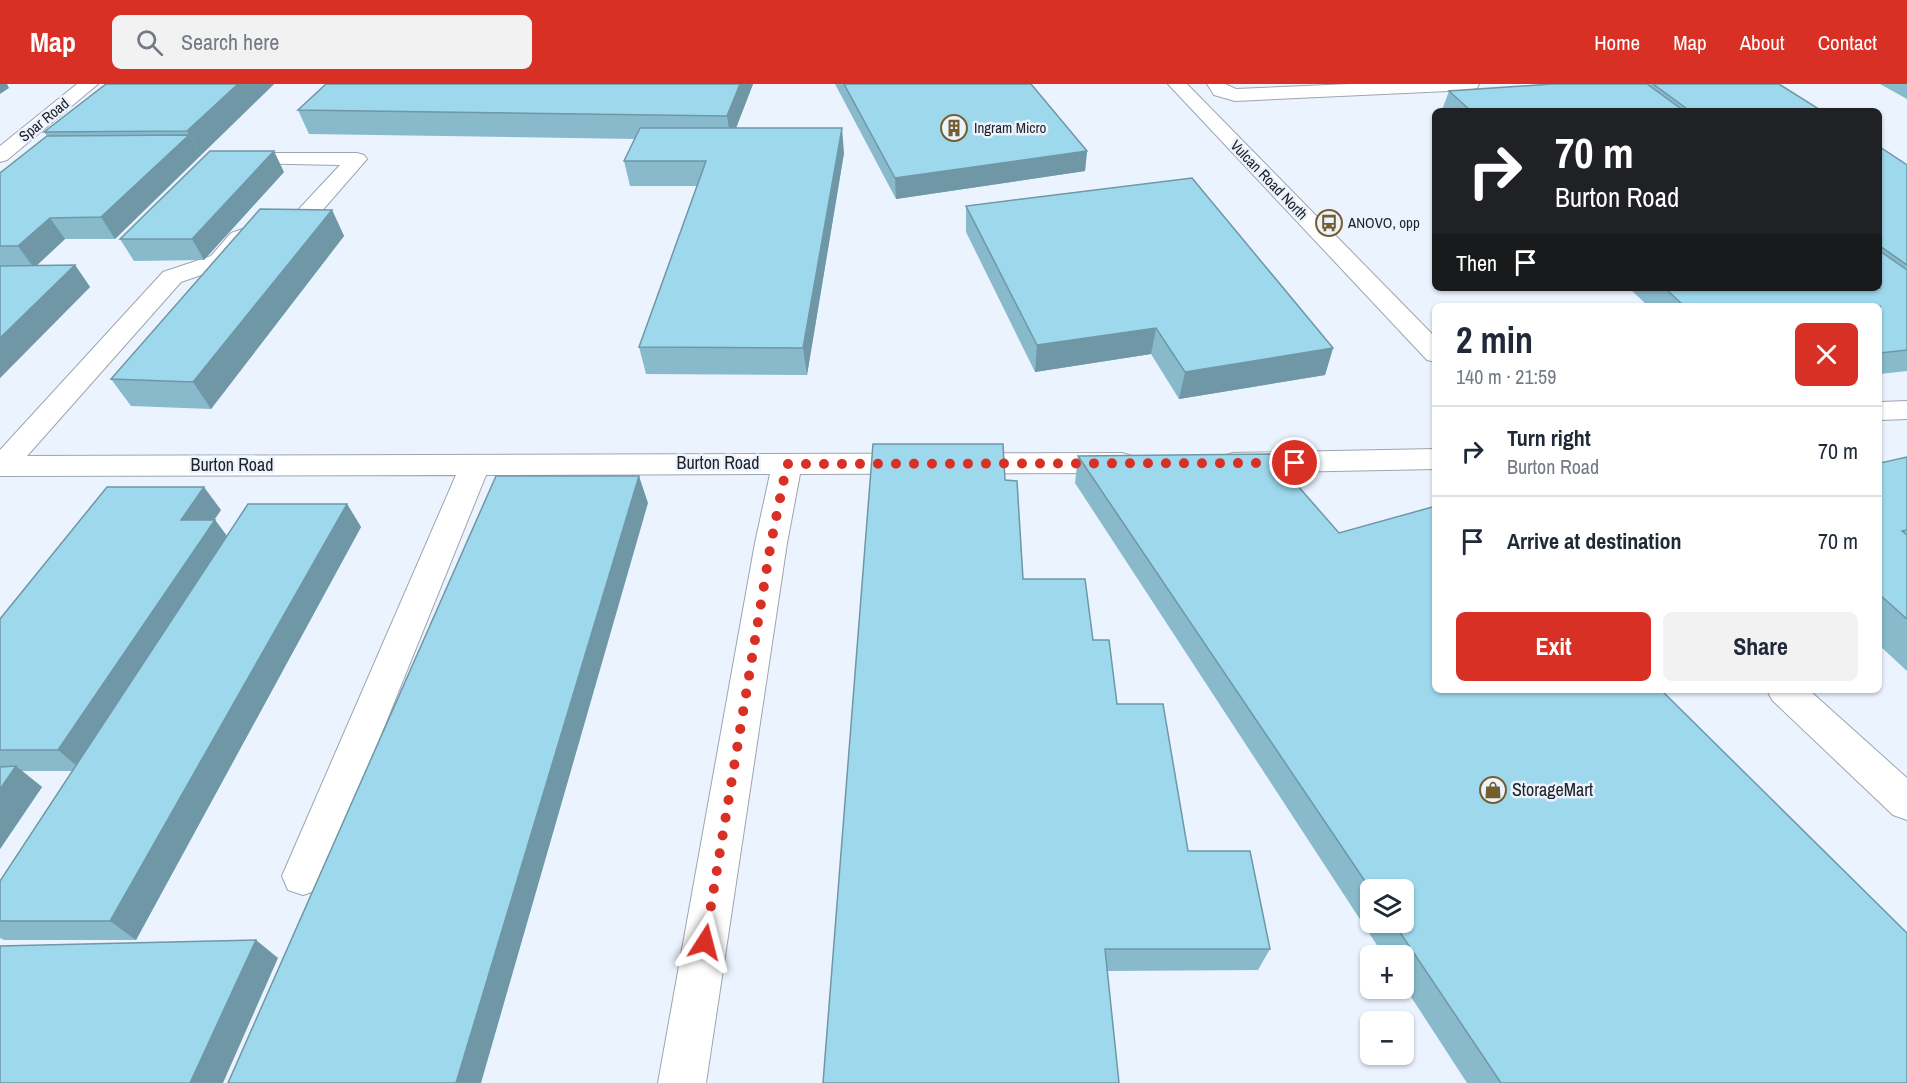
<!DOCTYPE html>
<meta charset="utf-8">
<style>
:root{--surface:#fff;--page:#f2f2f3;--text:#1f2937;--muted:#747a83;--line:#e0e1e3;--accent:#d93025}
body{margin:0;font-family:"Archivo Narrow",sans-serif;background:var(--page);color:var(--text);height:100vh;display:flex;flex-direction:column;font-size:22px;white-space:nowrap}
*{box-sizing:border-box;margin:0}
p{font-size:20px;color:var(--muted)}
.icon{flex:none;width:33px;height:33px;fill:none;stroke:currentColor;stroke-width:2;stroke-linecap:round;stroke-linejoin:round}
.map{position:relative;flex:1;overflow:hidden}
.details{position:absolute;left:1432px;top:219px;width:450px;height:390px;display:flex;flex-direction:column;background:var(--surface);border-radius:9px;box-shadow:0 2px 4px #0004}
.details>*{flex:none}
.hud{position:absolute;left:1432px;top:24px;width:450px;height:183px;border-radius:9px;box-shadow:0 2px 4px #0004;background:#202124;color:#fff;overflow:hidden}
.fabs{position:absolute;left:1360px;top:795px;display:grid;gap:12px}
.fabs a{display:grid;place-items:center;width:54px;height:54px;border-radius:9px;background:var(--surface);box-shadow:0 2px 4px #0004;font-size:30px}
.pin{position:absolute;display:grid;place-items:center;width:51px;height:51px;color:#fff;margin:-26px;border:3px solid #fff;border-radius:50%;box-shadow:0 2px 6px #0007}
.me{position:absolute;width:66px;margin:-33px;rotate:9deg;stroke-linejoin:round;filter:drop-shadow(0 0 4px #0008)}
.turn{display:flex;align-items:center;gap:21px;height:126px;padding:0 24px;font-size:27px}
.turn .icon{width:78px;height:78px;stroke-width:2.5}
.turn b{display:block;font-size:42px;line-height:51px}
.then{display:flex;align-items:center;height:57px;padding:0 24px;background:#0003;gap:12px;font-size:22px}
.round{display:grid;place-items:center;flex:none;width:63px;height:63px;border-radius:9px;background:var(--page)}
.headline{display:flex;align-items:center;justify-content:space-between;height:102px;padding:0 24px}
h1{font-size:36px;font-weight:800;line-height:45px}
.cta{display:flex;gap:12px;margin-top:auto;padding:12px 24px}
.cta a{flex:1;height:69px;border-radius:9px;background:var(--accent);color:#fff;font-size:24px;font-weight:800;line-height:69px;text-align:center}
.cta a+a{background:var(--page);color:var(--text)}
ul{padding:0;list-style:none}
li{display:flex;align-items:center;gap:18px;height:90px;padding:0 24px;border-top:2px solid var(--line)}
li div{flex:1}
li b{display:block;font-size:22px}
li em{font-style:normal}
header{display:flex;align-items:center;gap:36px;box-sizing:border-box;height:84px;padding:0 30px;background:var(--accent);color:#fff}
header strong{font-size:28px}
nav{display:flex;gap:33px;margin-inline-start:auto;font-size:21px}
.search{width:420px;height:54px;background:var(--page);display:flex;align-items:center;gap:15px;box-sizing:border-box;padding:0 21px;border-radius:9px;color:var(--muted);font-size:22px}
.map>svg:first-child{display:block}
</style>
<header>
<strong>Map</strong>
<div class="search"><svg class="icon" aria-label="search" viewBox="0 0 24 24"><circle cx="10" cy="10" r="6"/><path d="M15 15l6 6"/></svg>Search here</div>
<nav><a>Home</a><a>Map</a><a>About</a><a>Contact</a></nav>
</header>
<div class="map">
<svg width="1907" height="999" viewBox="0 0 1907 999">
<rect width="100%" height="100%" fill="#ebf3fe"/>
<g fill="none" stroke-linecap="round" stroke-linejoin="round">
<defs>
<g id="minor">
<polygon points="77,0 98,0 7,76 0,78 0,62"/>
<polygon points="1168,0 1187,0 1436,254 1436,278 1427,276"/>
<polygon points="1207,0 1225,0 1236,5 1350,0 1479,0 1477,4 1470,6 1235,17 1214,11"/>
<polygon points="248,69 357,69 364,71 367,75 314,136 247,159 227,182 181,198 27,372 1122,369 1132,372 1137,379 1132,386 1122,389 800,390 787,459 706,999 658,999 755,459 770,390 486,391 324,792 318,806 303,811 288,806 282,792 456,391 0,392 0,366 163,188 211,172 231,149 298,126 340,81 241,79 238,75 241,71"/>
<polygon points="1907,317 1907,335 1880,336 1880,318"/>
<polygon points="1436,365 1436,385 1233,389 1223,386 1218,379 1223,372 1233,369"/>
<polygon points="1767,606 1809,606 1907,694 1907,736 1893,731 1772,616"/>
</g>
</defs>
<use href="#minor" stroke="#9ea5af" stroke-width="2"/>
<use href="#minor" fill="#fff" fill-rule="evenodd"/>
</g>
<g fill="#88bacc" fill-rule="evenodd">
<polygon points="106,0 274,0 115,155 65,155 36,182 75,181 90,203 0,294 0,89 47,52 44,48"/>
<polygon points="326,0 753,0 736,44 844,69 807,291 646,290 639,263 697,102 630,102 624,77 635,55 309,50 298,26"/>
<polygon points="835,0 1031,0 1087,67 1085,87 896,115"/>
<polygon points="1552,0 1779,0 1822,27 1442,26 1449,7"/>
<polygon points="1880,0 1907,0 1907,15"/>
<polygon points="1880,63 1907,81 1907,287 1880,290 1880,222 1648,222 1629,204 1880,204"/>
<polygon points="284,88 204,176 134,177 120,155"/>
<polygon points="966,122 1333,264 1325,291 1179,315 1151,270 1035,288 966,148"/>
<polygon points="332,126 344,152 211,325 131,322 111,295"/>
<polygon points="873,360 1005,396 1023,495 1093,556 1117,620 1188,767 1270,865 1258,886 1107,887"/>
<path d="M1078 372 1339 449 1907 999H1467L1404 902V872H1384L1075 399ZM1371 806 1404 838H1371Z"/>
<polygon points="1907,373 1907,587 1880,562 1880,379"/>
<polygon points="347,420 361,443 136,856 4,856 0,854 0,797 72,687 22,687 42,703 0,765 0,535 221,426 214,436 215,436 227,452"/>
</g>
<g fill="#6f97a6">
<polygon points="0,0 7,0 9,4 0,10"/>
<polygon points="238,0 274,0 201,71 187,47"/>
<polygon points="740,0 753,0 731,57 727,32"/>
<polygon points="842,44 844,69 807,291 803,264"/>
<polygon points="189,51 201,71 115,155 101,133"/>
<polygon points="274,67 284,88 204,176 192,155"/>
<polygon points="1087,67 1085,87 896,115 895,94"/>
<polygon points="332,126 344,152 211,325 193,298"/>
<polygon points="50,134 65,155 34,184 18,162"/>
<polygon points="75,181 90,203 0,294 0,254"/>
<polygon points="1156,244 1151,270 1035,288 1037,261"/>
<polygon points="1333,264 1325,291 1179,315 1185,288"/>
<polygon points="639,392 648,419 481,999 456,999"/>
<polygon points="204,403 221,426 199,458 181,436"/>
<polygon points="347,420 361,443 136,856 110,837"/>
<polygon points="215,436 232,459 83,687 58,666"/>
<polygon points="16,682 42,703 0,765 0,705"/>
<polygon points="256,856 278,874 223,999 190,999"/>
</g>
<g fill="#9ed8ed" stroke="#6f97a6" stroke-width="1.5">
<polygon points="106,0 238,0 187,47 44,48"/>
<polygon points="326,0 740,0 727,32 298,26"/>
<polygon points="844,0 1031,0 1087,67 895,94"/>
<polygon points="1552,0 1647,0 1684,27 1471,27 1449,7"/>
<polygon points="1653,0 1779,0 1822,27 1690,27"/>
<polygon points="640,44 842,44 803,264 639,263 706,77 624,77"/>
<polygon points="189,51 101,133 50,134 18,162 0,162 0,89 47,52"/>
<polygon points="1880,63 1907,81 1907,181 1880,162"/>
<polygon points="210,67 274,67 192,155 120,155"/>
<polygon points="1192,94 1333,264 1185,288 1156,244 1037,261 966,122"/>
<polygon points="260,125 332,126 193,298 111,295"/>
<polygon points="1880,167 1907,186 1907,266 1880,269 1880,222 1684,222 1665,204 1880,204"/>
<polygon points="75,181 0,254 0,182"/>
<polygon points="873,360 1003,360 1005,396 1017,397 1023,495 1085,495 1093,556 1109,556 1117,620 1163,620 1188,767 1250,767 1270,865 1105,865 1119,999 823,999"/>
<polygon points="1270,370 1339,449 1436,422 1436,606 1661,606 1907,849 1907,999 1501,999 1393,838 1404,838 1404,806 1371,806 1078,372"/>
<polygon points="1907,373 1907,446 1902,447 1907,451 1907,535 1880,511 1880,379"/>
<polygon points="496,392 639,392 456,999 228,999"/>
<polygon points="107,403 204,403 181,436 215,436 58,666 0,666 0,535"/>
<polygon points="248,420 347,420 110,837 0,837 0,797"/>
<polygon points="16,682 0,705 0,683"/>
<polygon points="256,856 190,999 0,999 0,862"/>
</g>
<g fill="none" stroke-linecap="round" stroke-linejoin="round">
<polyline stroke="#d93025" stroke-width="10" stroke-dasharray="0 18" points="705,858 771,459 787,380 1295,379"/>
</g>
<defs>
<symbol id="building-ring" viewBox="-11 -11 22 22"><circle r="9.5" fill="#ebf3fe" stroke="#755e2e" stroke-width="1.5"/><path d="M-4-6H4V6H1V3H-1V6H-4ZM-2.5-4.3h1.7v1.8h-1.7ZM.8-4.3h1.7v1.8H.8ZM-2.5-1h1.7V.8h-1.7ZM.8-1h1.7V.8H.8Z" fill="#755e2e"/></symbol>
<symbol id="bus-ring" viewBox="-11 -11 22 22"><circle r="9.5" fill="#ebf3fe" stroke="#755e2e" stroke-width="1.5"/><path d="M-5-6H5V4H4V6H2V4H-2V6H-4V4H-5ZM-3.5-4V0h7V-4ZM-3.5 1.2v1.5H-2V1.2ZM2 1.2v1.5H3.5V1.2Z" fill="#755e2e"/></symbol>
<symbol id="shop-ring" viewBox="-11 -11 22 22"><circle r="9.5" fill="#ebf3fe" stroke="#755e2e" stroke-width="1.5"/><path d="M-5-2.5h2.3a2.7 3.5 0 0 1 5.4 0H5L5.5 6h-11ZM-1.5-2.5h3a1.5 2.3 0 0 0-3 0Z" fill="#755e2e"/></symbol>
</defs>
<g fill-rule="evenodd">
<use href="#building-ring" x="939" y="29" width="30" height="30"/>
<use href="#bus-ring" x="1314" y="124" width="30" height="30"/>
<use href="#shop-ring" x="1478" y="691" width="30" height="30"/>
</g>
<g text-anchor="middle" stroke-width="5" stroke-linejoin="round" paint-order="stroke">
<g font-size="15" fill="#202327" stroke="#ebf3fe">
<text transform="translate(44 36) rotate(-39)" y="5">Spar Road</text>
<text transform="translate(1269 96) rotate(46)" y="5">Vulcan Road North</text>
</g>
<g font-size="15" fill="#202327" stroke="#ebf3fe" text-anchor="start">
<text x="974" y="49">Ingram Micro</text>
<text x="1348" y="144">ANOVO, opp</text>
</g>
<g font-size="18" fill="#202327" stroke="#ebf3fe">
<text x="718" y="385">Burton Road</text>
<text x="232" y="387">Burton Road</text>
</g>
<g font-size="18" fill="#202327" stroke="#ebf3fe" text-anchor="start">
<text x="1512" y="712">StorageMart</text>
</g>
</g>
</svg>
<div class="fabs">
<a><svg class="icon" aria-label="layers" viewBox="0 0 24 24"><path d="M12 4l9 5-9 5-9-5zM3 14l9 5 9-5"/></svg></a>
<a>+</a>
<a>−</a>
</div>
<div class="pin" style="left:1295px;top:379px;background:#d93025"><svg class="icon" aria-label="arrive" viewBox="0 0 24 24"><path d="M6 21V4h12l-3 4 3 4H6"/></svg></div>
<svg class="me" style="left:705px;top:858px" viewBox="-20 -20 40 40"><path d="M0-17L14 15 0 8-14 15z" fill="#d93025" stroke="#fff" stroke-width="4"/></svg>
<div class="hud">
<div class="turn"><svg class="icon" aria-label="right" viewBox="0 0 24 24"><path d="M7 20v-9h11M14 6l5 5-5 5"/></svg><div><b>70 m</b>Burton Road</div></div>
<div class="then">Then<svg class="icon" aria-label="arrive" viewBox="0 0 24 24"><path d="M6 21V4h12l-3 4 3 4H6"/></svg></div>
</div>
<section class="details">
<div class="headline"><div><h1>2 min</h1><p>140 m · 21:59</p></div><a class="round" style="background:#d93025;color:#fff"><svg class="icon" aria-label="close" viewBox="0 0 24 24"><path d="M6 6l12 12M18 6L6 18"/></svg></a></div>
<ul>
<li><svg class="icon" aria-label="right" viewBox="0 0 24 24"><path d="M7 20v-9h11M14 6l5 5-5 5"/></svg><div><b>Turn right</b><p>Burton Road</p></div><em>70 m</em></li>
<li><svg class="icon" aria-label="arrive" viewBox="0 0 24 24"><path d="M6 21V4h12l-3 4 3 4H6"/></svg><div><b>Arrive at destination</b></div><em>70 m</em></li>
</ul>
<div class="cta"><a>Exit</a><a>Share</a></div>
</section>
</div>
